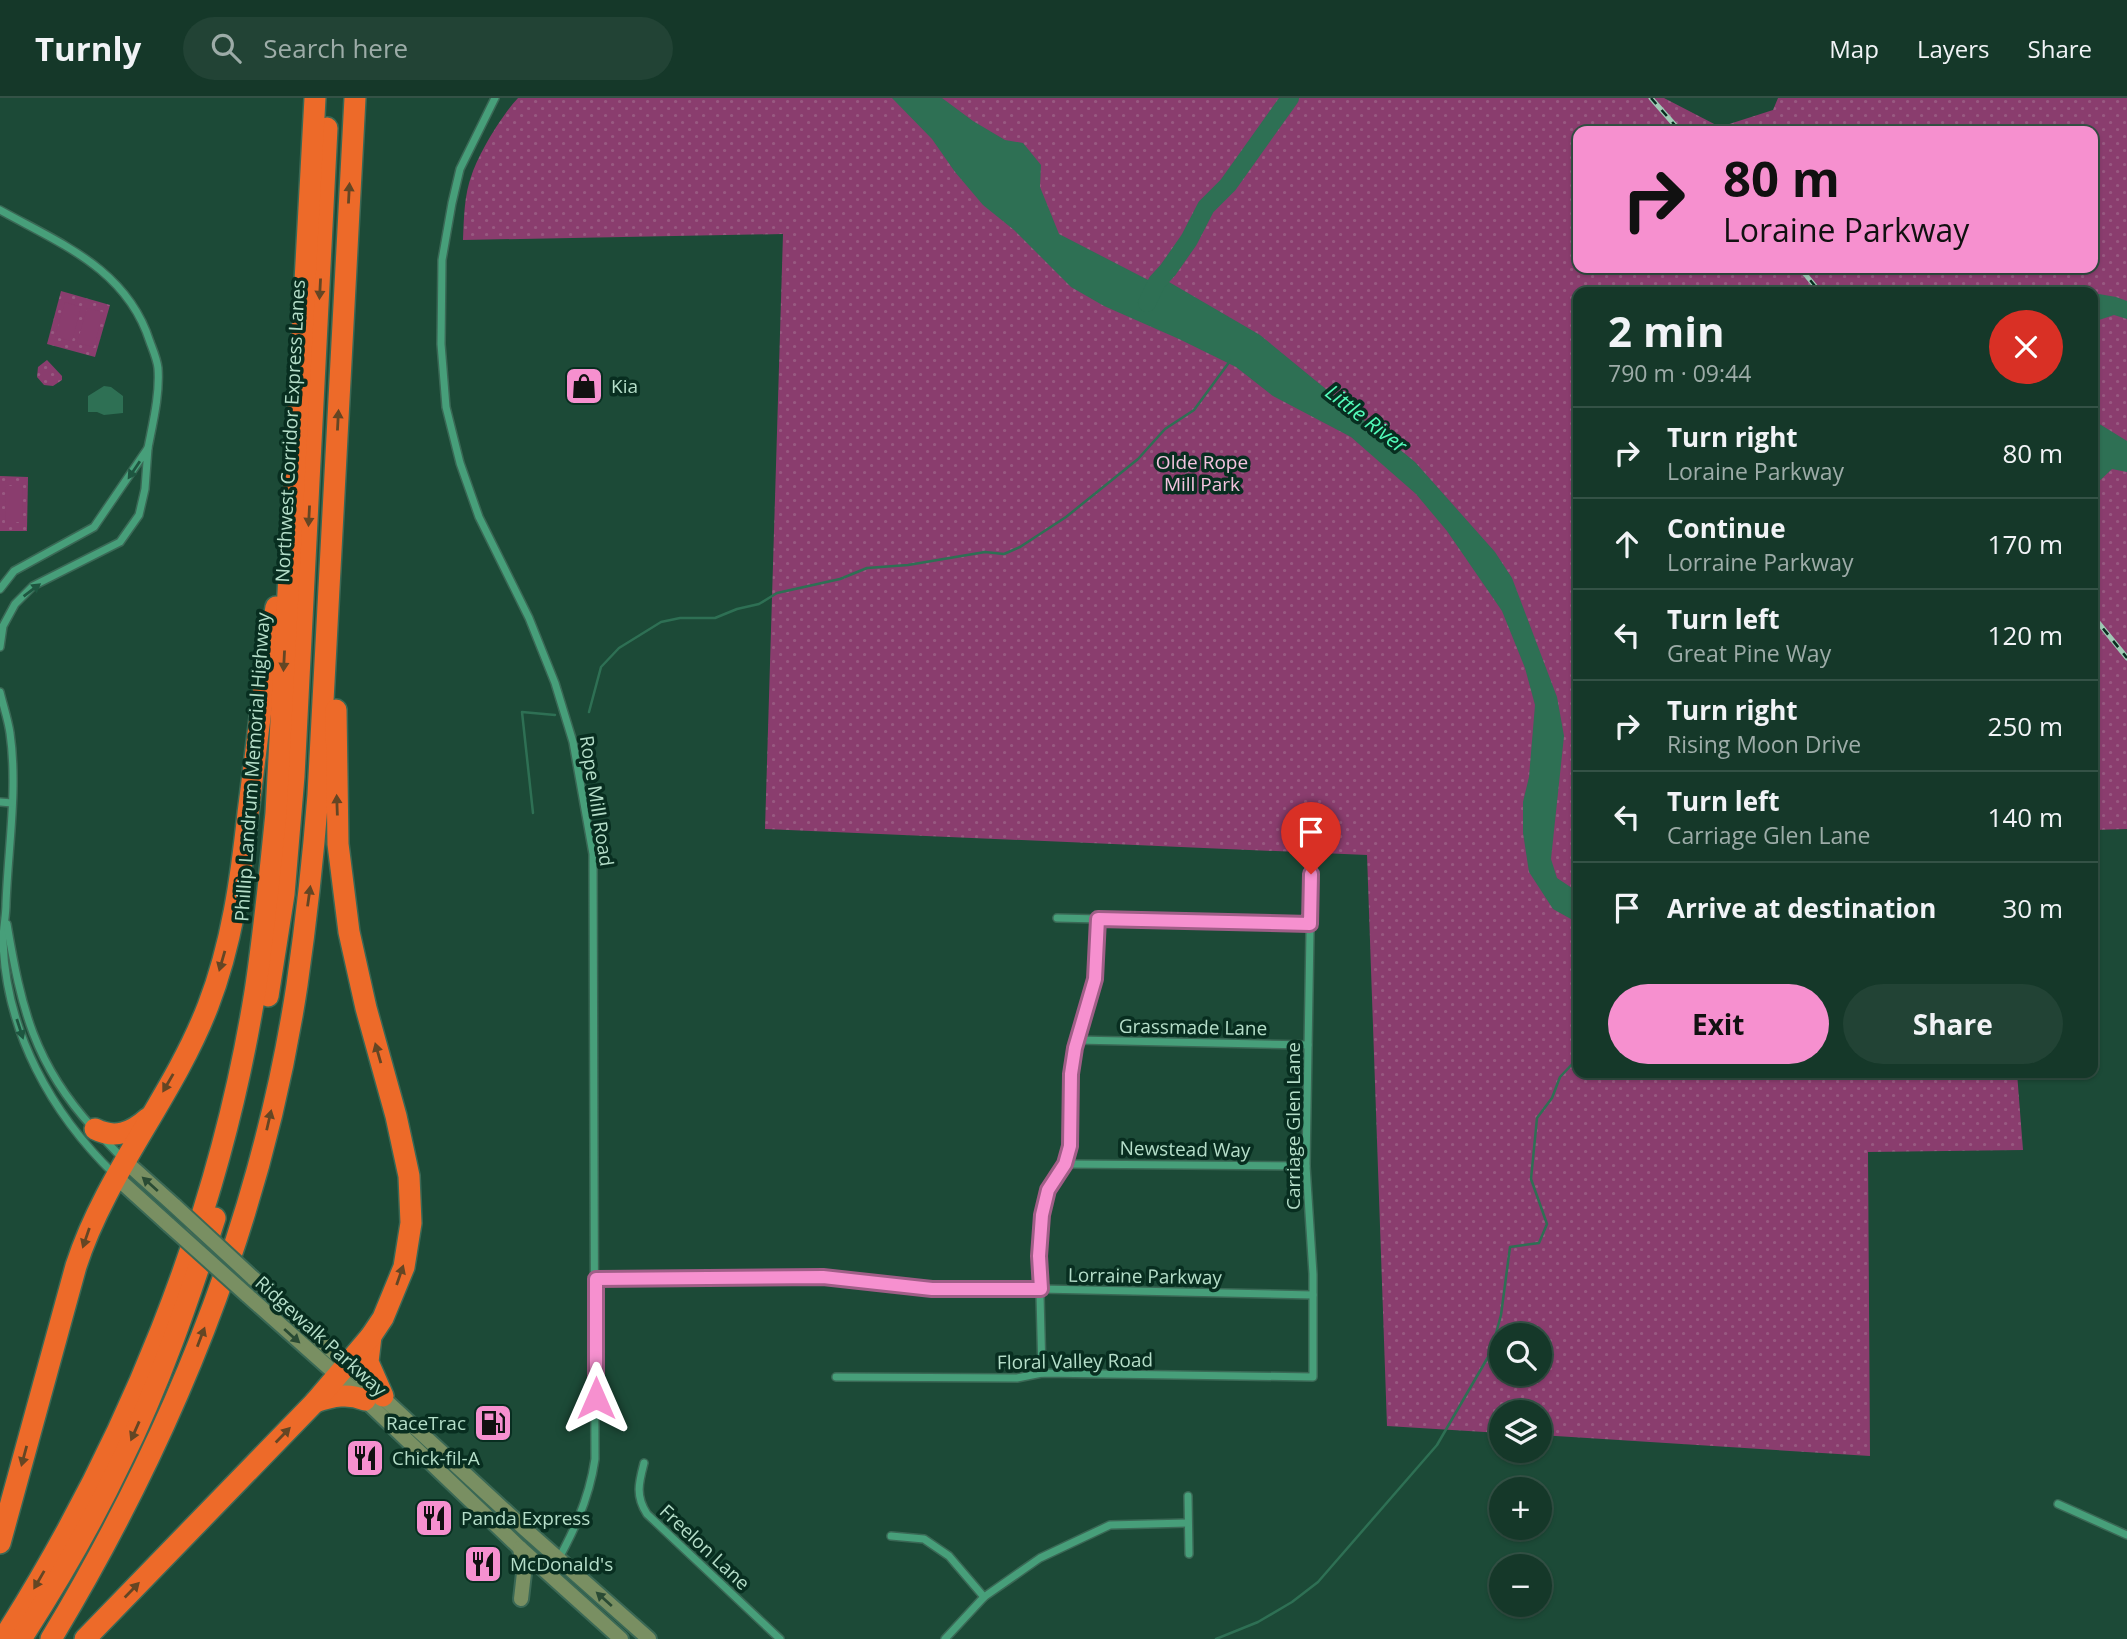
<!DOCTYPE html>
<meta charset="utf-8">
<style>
:root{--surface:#153829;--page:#224335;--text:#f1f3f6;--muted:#9daca8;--line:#345246;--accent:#f690cf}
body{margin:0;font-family:"Open Sans",sans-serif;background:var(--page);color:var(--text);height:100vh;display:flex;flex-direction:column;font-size:26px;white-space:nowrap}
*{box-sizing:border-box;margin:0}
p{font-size:23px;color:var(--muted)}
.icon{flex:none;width:38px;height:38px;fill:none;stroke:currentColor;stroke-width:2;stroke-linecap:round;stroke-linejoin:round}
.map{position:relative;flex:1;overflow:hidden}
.sheet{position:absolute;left:1573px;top:189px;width:525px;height:791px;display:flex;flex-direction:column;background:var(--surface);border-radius:14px;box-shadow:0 2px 5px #0004,0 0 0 2px var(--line)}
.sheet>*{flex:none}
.banner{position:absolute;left:1573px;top:28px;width:525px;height:147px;border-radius:14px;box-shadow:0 2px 5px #0004,0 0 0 2px var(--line);background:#f690cf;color:#111;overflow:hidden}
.fabs{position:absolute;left:1489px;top:1225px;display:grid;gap:14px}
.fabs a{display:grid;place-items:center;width:63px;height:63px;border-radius:50%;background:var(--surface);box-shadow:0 2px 5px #0004,0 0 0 2px var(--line);font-size:35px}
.pin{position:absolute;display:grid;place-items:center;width:60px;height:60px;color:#fff;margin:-72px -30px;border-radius:50% 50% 50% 0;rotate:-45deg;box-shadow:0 0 7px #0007}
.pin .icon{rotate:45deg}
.me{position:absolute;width:77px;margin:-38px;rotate:0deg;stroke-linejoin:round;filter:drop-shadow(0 0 5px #0008)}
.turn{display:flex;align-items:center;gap:24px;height:147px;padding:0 35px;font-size:32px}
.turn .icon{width:91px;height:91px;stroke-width:2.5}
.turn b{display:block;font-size:49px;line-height:60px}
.round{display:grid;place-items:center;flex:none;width:74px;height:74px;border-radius:37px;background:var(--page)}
.overview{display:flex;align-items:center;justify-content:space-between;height:119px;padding:0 35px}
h1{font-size:42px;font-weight:700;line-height:52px}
.action{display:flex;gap:14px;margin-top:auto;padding:14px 35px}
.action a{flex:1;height:80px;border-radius:42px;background:var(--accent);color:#111;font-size:28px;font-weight:700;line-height:80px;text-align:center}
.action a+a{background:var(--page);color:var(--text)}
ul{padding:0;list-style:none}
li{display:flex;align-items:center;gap:21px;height:91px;padding:0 35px;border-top:2px solid var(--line)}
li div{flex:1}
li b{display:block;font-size:26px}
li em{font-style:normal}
header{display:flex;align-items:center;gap:42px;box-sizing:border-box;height:98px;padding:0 35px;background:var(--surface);border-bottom:2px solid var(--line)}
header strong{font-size:33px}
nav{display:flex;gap:38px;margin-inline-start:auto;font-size:24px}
.search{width:490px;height:63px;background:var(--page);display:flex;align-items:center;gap:18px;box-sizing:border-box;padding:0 24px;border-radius:38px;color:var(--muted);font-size:26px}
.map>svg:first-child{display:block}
</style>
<header>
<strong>Turnly</strong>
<div class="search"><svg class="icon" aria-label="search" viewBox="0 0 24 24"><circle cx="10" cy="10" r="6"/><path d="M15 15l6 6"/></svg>Search here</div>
<nav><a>Map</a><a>Layers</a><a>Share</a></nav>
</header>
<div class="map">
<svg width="2127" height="1541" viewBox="0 0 2127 1541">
<defs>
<pattern id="park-dots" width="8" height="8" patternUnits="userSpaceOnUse" patternTransform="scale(1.75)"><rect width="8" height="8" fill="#8a3d6e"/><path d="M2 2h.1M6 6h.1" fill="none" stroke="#985981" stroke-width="1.8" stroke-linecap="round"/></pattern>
</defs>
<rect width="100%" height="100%" fill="#1c4a37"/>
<g fill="url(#park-dots)" fill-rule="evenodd">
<path d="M518 0H1664L1720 29 1773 12 1778 0H2127V731L2093 732V194H1578V975H2017L2023 1052 1868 1054 1870 1358 1540 1337V1314H1502L1501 1335 1387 1328 1367 757 765 731 783 136 463 142C464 120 464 97 472 76 480 53 502 17 518 0ZM1578 33H2093V170H1578ZM1502 1237H1540V1276H1502Z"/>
<polygon points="61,193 110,207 95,259 47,246"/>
<polygon points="47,262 62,278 62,282 53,288 44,287 37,279 38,269"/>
<polygon points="0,378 28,379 27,433 0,433"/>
</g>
<g fill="#8a3d6e">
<polygon points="65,204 81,209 72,243 55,239"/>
<polygon points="87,210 103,214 94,249 77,245"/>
<polygon points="6,388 23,388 22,424 5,424"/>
</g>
<g fill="#2e7054">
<polygon points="892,0 942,0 973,23 1005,42 1023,45 1041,67 1040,89 1059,136 1152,184 1169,184 1260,237 1415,364 1495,454 1512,480 1557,599 1564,638 1551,761 1557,780 1578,794 1578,825 1553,811 1529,774 1523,735 1523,704 1529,679 1535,607 1525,570 1502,513 1447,433 1416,396 1351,339 1273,298 1236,269 1179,241 1104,208 1071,189 1014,132 983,107 955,74 932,41"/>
<polygon points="2093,195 2116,199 2127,203 2127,221 2114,217 2093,224"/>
<polygon points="104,288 111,289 123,298 123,315 104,317 97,314 88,314 88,298"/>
<polygon points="2093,322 2127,343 2127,374 2112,371 2093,389"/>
</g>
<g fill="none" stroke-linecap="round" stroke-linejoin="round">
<g stroke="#2e7054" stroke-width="2.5">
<polyline points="589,614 601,569 619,550 661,524 680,520 715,520 737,511 759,506 777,495 840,481 867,470 908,467 985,454 1004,456 1020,449 1066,419 1138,361 1165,331 1194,312 1230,263"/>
<polyline points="533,715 522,614 555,617"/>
<polyline points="1216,1541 1258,1524 1292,1504 1318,1484 1437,1347 1491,1254 1501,1217 1510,1149 1539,1145 1547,1126 1531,1081 1537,1020 1552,1000 1560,979 1578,960"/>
</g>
<polyline stroke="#2e7054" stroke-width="18" points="1147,205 1157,184 1168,172 1189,142 1206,109 1228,87 1290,0"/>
<defs>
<g id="street">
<path d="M495 0 460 71 452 105 442 162 441 246 446 309 460 365 479 419 529 520 555 585 573 644 593 756 595 1361C589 1403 571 1440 550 1476"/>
<path d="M0 112C61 146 127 171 150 244 153 252 157 261 158 270 160 296 153 324 148 350"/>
<polyline points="0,491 14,473 94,429 148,350 145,391 139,417 120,444 33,488 15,506 3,528 0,549"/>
<path d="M0 594C3 607 8 621 10 635 18 691 8 750 6 806 6 818 3 830 3 843 6 934 51 1015 115 1077"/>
<polyline points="0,704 12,705"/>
<polyline points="1057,820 1310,826"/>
<path d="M7 826C21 909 34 966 93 1030"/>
<polyline points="1077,942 1308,947"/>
<polyline points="104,1041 122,1060"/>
<polyline points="1065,1066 1306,1068"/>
<polyline points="596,1181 823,1179 932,1191 1041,1191 1313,1197"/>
<polyline points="1042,1275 1039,1158 1042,1117 1048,1092 1065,1066 1070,1048 1071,976 1075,950 1095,881 1098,821"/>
<polyline points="836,1279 1017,1280 1042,1275 1313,1279 1313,1176 1306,1068 1311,776"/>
<path d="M644 1365C639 1384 635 1398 647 1416L780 1541"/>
<polyline points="1188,1398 1189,1456"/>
<polyline points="2058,1406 2127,1437"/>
<polyline points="891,1438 924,1441 949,1458 984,1499"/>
<polyline points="945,1541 984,1499 1040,1460 1110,1427 1187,1425"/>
</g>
<g id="secondary">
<polyline points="125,1063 175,1108"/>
<polyline points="116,1079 169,1127"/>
<polyline points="253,1180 525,1431 649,1541"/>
<polyline points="247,1197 365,1302 520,1450 621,1541"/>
<polyline points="520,1450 524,1475 521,1501"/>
</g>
<g id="highway">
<polyline points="268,898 284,796 294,678 327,30"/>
<path d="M95 1031C115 1041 131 1035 148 1020"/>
<polyline points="371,1238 368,1264 383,1298"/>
<path d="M315 1304C333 1298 348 1295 365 1302"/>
<path d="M0 1445 76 1168C106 1075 173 999 208 908 232 846 241 780 248 715 257 647 264 578 276 509"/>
<path d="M3 1541C127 1346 218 1124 255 894 264 835 270 775 276 715L315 0"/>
<path d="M21 1541C58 1484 92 1425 121 1364 160 1286 188 1203 215 1120"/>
<path d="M51 1541C172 1340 262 1119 297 887 306 824 313 761 318 697L355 0"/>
<polyline points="85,1541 315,1304 371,1238 383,1220 404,1169 411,1125 409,1078 396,1018 366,910 349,834 338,746 336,612"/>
</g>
</defs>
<use href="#street" stroke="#3a6855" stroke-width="10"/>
<use href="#secondary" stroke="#3a6855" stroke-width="18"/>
<use href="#highway" stroke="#3a6855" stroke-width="24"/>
<use href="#street" stroke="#479f7a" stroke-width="7"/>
<use href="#secondary" stroke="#798f62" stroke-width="14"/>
<use href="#highway" stroke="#ed6a29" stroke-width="21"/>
<defs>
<g id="rail">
<polyline points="1651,0 1680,33"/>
<polyline points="1800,170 1820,194"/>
<polyline points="2093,518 2127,560"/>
</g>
</defs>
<use href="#rail" stroke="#a0cab5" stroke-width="5"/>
<use href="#rail" stroke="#082e20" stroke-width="2.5" stroke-dasharray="8" stroke-linecap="butt"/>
<defs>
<g id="secondary-bridge">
<polyline points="175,1108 253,1180"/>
<polyline points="169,1127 247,1197"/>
</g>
</defs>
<use href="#secondary-bridge" stroke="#3a6855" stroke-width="18" stroke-linecap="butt"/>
<use href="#secondary-bridge" stroke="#798f62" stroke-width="14"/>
</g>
<defs><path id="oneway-solid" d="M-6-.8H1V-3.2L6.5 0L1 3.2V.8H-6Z" transform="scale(1.75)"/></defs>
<g fill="#644624">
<use href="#oneway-solid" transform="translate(349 95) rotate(-87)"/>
<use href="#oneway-solid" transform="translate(320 191) rotate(93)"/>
<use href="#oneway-solid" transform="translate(338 322) rotate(-87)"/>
<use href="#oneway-solid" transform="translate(309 418) rotate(93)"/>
<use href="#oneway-solid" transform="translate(284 563) rotate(93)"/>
<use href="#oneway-solid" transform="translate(337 707) rotate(-92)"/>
<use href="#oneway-solid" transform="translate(309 798) rotate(-82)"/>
<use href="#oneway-solid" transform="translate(222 863) rotate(106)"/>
<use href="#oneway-solid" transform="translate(378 955) rotate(-106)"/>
<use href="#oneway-solid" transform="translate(168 985) rotate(120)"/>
<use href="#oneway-solid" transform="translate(269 1022) rotate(-77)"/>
<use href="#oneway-solid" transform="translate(86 1140) rotate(109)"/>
<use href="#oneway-solid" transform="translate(400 1177) rotate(-71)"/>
<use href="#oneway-solid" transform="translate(201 1239) rotate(-69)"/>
<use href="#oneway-solid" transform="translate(135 1333) rotate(114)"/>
<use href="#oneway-solid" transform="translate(283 1337) rotate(-46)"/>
<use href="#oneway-solid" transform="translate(24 1358) rotate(105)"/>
<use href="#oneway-solid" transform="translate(39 1482) rotate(120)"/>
<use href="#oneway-solid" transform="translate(132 1492) rotate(-46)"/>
</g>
<g fill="#1e5640">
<use href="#oneway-solid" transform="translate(134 372) rotate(124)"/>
<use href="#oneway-solid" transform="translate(32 492) rotate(-37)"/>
<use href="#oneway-solid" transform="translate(20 931) rotate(72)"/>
</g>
<g fill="#2a4b34">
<use href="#oneway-solid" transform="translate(150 1086) rotate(-138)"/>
<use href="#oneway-solid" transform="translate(292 1238) rotate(42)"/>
<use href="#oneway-solid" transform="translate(604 1501) rotate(-138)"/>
</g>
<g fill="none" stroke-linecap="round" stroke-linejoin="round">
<defs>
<polyline id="route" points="596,1300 596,1181 823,1179 932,1191 1041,1191 1039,1158 1042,1117 1048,1092 1065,1066 1070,1048 1071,976 1075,950 1095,881 1098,821 1310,826 1311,776"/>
</defs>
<use href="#route" stroke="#a05e87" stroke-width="18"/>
<use href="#route" stroke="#f690cf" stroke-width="12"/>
</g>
<defs>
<symbol id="shop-square" viewBox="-11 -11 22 22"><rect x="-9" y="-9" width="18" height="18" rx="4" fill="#f690cf" stroke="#082e20"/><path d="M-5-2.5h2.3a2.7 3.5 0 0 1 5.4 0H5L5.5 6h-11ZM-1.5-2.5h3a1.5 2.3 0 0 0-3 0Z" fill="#111"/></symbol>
<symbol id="fuel-square" viewBox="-11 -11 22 22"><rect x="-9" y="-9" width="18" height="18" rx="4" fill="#f690cf" stroke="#082e20"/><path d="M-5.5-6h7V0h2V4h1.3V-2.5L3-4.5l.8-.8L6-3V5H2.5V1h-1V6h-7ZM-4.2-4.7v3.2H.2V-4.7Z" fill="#111"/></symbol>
<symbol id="restaurant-square" viewBox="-11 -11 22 22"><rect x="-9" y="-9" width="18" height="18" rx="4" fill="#f690cf" stroke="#082e20"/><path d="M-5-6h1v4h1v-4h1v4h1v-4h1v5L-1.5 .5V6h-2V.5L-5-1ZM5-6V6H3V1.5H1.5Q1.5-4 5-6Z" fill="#111"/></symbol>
</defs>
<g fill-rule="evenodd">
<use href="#shop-square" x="562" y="266" width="44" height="44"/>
<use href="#fuel-square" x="471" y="1303" width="44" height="44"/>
<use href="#restaurant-square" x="343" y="1338" width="44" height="44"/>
<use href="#restaurant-square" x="412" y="1398" width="44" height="44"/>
<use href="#restaurant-square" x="461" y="1444" width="44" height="44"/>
</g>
<g text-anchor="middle" stroke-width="7" stroke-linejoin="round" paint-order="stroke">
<g font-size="19" fill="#b5dec9" stroke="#082e20" text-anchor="start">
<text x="611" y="295">Kia</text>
<text x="466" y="1332" text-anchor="end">RaceTrac</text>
<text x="392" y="1367">Chick-fil-A</text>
<text x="461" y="1427">Panda Express</text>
<text x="510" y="1473">McDonald's</text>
</g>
<g font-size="19" fill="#b5dec9" stroke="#082e20">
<text transform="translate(290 333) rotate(-87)" y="7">Northwest Corridor Express Lanes</text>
<text transform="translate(252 669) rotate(-86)" y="7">Phillip Landrum Memorial Highway</text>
<text transform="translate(597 703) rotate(81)" y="7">Rope Mill Road</text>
<text transform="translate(1193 929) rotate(1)" y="7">Grassmade Lane</text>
<text transform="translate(1293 1028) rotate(-90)" y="7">Carriage Glen Lane</text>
<text transform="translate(1185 1051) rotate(1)" y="7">Newstead Way</text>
<text transform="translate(1145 1178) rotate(1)" y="7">Lorraine Parkway</text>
<text transform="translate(321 1238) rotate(42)" y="7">Ridgewalk Parkway</text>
<text transform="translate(1075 1263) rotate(-1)" y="7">Floral Valley Road</text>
<text transform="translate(705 1449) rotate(43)" y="7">Freelon Lane</text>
</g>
<g font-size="19" fill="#f4c3df" stroke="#082e20">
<text x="1202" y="371">Olde Rope<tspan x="1202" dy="22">Mill Park</tspan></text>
</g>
<g font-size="21" font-style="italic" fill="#53fbba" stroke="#082e20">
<text transform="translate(1366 321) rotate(38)" y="7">Little River</text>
</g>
</g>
</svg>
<div class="fabs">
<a><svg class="icon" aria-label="search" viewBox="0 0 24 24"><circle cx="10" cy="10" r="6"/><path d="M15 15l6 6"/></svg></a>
<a><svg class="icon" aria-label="layers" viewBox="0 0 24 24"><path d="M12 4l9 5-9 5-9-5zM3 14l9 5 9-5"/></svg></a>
<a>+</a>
<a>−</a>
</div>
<div class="pin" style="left:1311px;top:776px;background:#d93025"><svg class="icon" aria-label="arrive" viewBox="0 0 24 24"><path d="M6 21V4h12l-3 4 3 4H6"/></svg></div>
<svg class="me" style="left:596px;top:1300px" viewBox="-20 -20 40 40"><path d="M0-17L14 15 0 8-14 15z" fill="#f690cf" stroke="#fff" stroke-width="4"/></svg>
<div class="banner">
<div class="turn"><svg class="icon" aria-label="right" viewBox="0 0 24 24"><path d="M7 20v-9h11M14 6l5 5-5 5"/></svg><div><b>80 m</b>Loraine Parkway</div></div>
</div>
<section class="sheet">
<div class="overview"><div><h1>2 min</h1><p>790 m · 09:44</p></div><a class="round" style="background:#d93025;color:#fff"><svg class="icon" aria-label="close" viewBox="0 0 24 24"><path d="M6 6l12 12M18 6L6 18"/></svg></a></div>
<ul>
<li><svg class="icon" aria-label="right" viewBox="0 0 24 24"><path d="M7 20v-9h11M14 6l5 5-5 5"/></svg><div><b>Turn right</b><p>Loraine Parkway</p></div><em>80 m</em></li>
<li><svg class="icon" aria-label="ahead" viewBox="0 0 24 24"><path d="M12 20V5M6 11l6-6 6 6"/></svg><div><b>Continue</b><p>Lorraine Parkway</p></div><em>170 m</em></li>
<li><svg class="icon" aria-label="left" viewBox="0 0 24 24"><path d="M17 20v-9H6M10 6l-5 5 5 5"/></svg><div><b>Turn left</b><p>Great Pine Way</p></div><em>120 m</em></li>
<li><svg class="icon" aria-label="right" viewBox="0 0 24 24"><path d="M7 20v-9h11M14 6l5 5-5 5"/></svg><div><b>Turn right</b><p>Rising Moon Drive</p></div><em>250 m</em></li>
<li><svg class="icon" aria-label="left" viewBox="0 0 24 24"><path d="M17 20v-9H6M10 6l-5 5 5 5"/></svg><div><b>Turn left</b><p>Carriage Glen Lane</p></div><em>140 m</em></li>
<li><svg class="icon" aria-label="arrive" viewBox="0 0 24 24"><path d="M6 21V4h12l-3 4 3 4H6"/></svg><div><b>Arrive at destination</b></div><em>30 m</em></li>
</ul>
<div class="action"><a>Exit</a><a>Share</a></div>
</section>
</div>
